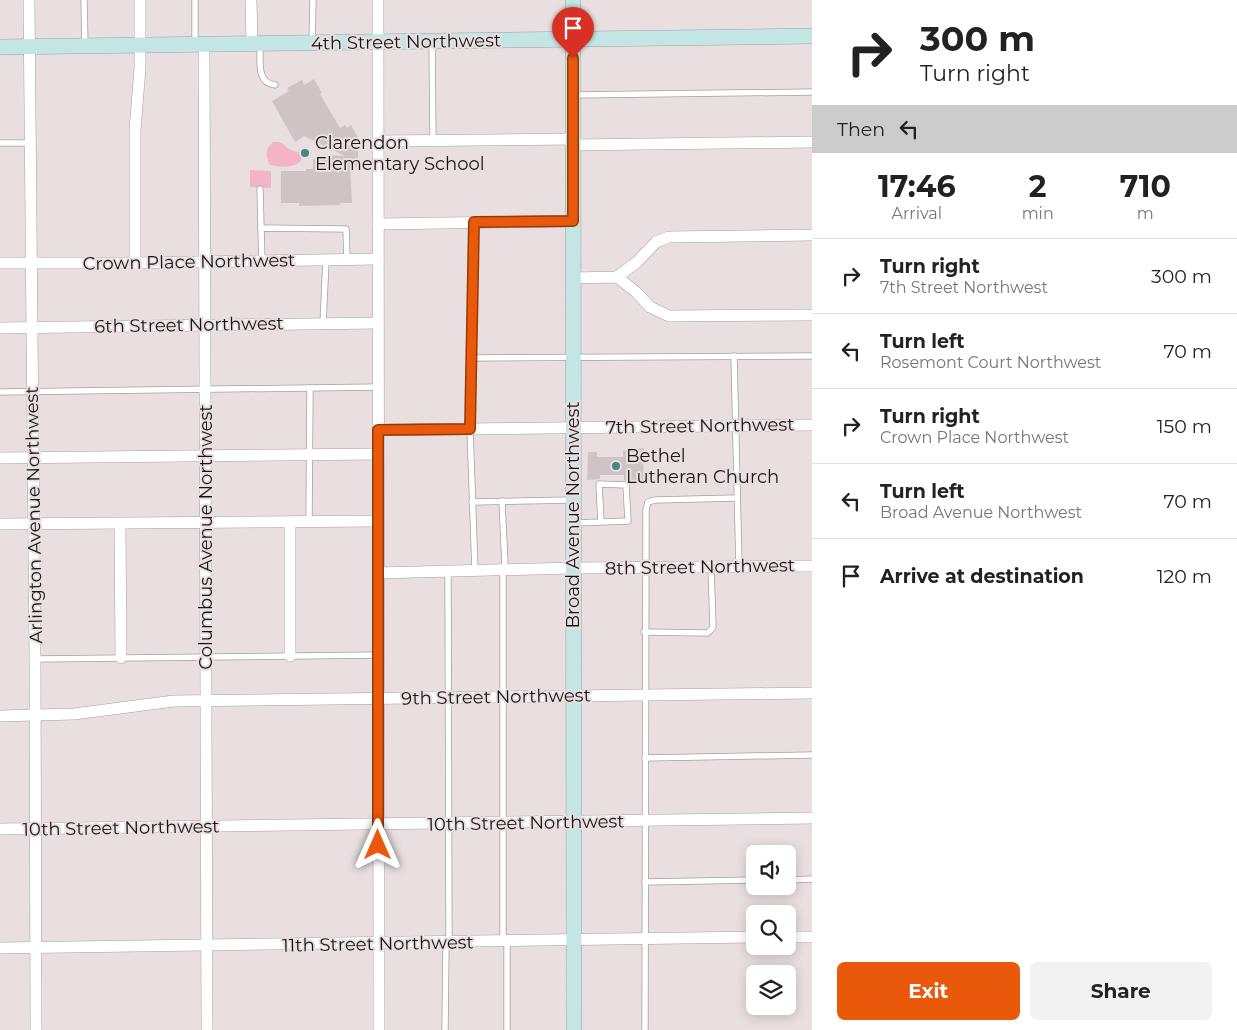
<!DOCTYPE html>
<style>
:root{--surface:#fff;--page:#f2f2f2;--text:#222;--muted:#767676;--line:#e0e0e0;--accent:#ea580c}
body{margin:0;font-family:Montserrat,sans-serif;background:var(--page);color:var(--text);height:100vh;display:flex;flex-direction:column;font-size:19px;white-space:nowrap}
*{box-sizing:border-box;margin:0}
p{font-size:16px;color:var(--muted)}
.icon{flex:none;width:28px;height:28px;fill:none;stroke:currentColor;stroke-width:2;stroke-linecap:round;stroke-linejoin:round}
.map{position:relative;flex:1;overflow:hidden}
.sheet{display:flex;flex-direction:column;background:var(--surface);width:425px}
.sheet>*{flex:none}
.banner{background:#fff;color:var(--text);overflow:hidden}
.fabs{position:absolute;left:746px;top:845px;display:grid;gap:10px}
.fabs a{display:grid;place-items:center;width:50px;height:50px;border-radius:8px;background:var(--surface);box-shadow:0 2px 12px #0003;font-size:25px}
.pin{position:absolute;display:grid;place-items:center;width:42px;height:42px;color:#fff;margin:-51px -21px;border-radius:50% 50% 50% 0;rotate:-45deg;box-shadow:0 0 5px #0007}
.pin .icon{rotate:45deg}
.me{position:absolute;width:55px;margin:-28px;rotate:0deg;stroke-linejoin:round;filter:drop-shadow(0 0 4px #0008)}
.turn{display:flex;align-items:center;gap:18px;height:105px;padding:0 25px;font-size:22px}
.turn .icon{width:65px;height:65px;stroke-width:2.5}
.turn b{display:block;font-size:35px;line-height:42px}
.then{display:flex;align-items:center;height:48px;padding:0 25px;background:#0003;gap:10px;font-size:19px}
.eta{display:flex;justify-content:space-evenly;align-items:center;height:85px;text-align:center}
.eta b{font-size:30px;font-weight:700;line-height:35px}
.cta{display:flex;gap:10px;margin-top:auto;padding:10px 25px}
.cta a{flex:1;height:58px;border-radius:8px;background:var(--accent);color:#fff;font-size:20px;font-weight:700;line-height:58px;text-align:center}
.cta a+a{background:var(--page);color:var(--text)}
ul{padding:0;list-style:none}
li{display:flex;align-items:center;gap:15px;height:75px;padding:0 25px;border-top:1px solid var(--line)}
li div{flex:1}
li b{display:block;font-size:19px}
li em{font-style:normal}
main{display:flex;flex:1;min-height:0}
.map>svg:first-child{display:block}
</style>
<main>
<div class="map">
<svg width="812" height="1030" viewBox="0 0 812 1030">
<rect width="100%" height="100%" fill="#e9dfe1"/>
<g fill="#f3b4c5">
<path d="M273 142C282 141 283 145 289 149 293 151 298 152 302 153L301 161C292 169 281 167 270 165 265 155 265 149 273 142Z"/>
<polygon points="250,170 271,171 271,188 250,187"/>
</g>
<g fill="#cec4c6">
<polygon points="314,79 322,93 320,94 340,128 345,125 347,128 351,125 358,138 354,141 358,148 358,167 350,168 352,203 340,203 340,205 299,206 299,203 281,203 281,171 306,171 306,169 313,169 313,159 319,159 319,155 345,156 304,136 295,142 272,101 289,91 287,88 302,80 304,85"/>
<polygon points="644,448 643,483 630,483 624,480 624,475 600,475 600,479 587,480 588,452 597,452 597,457 623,457 623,451 630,449"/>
</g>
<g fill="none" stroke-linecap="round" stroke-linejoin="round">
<defs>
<g id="lane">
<polyline points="84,0 85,45"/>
<polyline points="195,0 195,43"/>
<polyline points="432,41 433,140"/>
<polyline points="312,43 313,0"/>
<path d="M260 44C261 58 255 83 275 85"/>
<polyline points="573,95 812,92"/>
<polyline points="0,143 30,143"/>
<polyline points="260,189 261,228"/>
<polyline points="474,222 470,429 475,571"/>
<polyline points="262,262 261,228 346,229 347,260"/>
<polyline points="323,324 326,260"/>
<polyline points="734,356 739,567"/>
<polyline points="471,358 812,356"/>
<polyline points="0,392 378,387"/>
<polyline points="502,501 505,566 503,575 503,942"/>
<polyline points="472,502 572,500"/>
<polyline points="309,521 310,388"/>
<polyline points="575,523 628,521 626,485 599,484 601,522"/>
<polyline points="448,571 449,942"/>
<polyline points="644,632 707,633 710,631 713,627 711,567"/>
<polyline points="35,659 378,655"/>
<polyline points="645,758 812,755"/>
<polyline points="788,880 812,879"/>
<polyline points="645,882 755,880"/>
<polyline points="445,1030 446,943"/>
<polyline points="507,1030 507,942"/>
<polyline points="645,1030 646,510 648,502 655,500 736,498"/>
</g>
<g id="street">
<polyline points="29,0 35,659 36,1030"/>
<polyline points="251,0 252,44"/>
<polyline points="378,0 379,1030"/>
<polyline points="204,44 207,1030"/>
<polyline points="378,141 573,139"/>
<polyline points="573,145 812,142"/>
<polyline points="378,224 573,221"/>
<polyline points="0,263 135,263 378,259"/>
<polyline points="135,263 135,130 140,68 140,0"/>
<polyline points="617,277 637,262 656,242 669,237 812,235"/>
<polyline points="573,278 617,277 636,292 650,307 669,316 812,315"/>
<polyline points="0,328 378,323"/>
<polyline points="378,430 812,425"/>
<polyline points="0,458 378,454"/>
<polyline points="290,522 290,656"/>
<polyline points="0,524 378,521"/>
<polyline points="120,524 121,658"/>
<polyline points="378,573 573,568 812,566"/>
<polyline points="0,716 74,714 174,701 812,693"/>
<polyline points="0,829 812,818"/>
<polyline points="788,937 812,937"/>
<polyline points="0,948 755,937"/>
</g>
<g id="secondary">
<polyline points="573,0 574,1030"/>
<polyline points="0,47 812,36"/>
</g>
</defs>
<use href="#lane" stroke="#a79ea0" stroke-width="7"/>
<use href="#street" stroke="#a79ea0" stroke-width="12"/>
<use href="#secondary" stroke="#a79ea0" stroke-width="16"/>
<use href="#lane" stroke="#fff" stroke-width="5.5"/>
<use href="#street" stroke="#fff" stroke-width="11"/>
<use href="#secondary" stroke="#c3e6e4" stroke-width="15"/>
</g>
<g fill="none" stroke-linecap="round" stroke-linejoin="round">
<defs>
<polyline id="route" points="378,845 378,430 470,429 474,222 573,221 573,58"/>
</defs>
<use href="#route" stroke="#983908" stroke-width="12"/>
<use href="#route" stroke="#ea580c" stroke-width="9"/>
</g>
<g fill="#428984" stroke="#e9dfe1" stroke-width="2">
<circle cx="305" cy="153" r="5"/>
<circle cx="616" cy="466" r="5"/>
</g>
<g text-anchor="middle" stroke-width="4" stroke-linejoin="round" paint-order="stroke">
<g font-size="18" fill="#181516" stroke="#e9dfe1">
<text transform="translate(406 42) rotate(-1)" y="6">4th Street Northwest</text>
<text transform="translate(189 262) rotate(-1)" y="6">Crown Place Northwest</text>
<text transform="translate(189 325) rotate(-1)" y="6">6th Street Northwest</text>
<text transform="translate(700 426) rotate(-1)" y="6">7th Street Northwest</text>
<text transform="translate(34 515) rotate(-91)" y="6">Arlington Avenue Northwest</text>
<text transform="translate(573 515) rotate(-90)" y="6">Broad Avenue Northwest</text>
<text transform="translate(206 537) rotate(-90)" y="6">Columbus Avenue Northwest</text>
<text transform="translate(700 567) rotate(-1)" y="6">8th Street Northwest</text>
<text transform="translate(496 697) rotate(-1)" y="6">9th Street Northwest</text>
<text transform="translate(526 823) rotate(-1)" y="6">10th Street Northwest</text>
<text transform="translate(121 828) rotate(-1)" y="6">10th Street Northwest</text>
<text transform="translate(378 944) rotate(-1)" y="6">11th Street Northwest</text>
</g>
<g font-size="18" fill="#181516" stroke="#e9dfe1" text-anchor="start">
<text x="315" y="149">Clarendon<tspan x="315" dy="21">Elementary School</tspan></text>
<text x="626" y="462">Bethel<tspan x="626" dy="21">Lutheran Church</tspan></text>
</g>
</g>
</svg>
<div class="fabs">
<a><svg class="icon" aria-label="sound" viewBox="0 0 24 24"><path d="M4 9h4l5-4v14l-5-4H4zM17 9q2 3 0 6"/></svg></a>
<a><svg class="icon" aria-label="search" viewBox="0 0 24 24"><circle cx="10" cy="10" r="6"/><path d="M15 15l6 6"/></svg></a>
<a><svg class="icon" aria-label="layers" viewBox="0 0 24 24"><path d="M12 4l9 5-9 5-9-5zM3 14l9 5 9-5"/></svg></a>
</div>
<div class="pin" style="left:573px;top:58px;background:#d93025"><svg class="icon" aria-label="arrive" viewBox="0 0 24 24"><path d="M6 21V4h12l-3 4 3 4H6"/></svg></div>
<svg class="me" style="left:378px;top:845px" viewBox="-20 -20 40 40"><path d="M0-17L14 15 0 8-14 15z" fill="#ea580c" stroke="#fff" stroke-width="4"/></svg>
</div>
<section class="sheet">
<div class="banner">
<div class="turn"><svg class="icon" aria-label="right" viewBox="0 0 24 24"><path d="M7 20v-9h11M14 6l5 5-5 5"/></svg><div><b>300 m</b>Turn right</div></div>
<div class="then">Then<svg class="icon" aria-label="left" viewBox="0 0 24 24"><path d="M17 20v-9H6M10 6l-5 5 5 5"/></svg></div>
</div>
<div class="eta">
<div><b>17:46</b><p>Arrival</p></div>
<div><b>2</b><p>min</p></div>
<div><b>710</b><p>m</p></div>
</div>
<ul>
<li><svg class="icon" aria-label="right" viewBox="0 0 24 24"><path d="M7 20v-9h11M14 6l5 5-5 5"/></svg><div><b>Turn right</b><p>7th Street Northwest</p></div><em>300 m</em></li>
<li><svg class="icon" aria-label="left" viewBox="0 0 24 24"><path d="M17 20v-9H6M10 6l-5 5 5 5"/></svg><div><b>Turn left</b><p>Rosemont Court Northwest</p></div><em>70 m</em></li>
<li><svg class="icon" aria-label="right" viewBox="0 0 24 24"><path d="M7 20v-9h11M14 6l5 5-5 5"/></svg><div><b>Turn right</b><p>Crown Place Northwest</p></div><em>150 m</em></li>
<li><svg class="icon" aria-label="left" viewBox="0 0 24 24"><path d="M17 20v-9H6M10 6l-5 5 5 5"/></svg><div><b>Turn left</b><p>Broad Avenue Northwest</p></div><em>70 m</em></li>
<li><svg class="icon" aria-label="arrive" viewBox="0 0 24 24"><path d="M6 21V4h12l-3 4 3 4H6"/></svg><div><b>Arrive at destination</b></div><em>120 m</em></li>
</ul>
<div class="cta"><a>Exit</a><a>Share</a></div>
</section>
</main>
